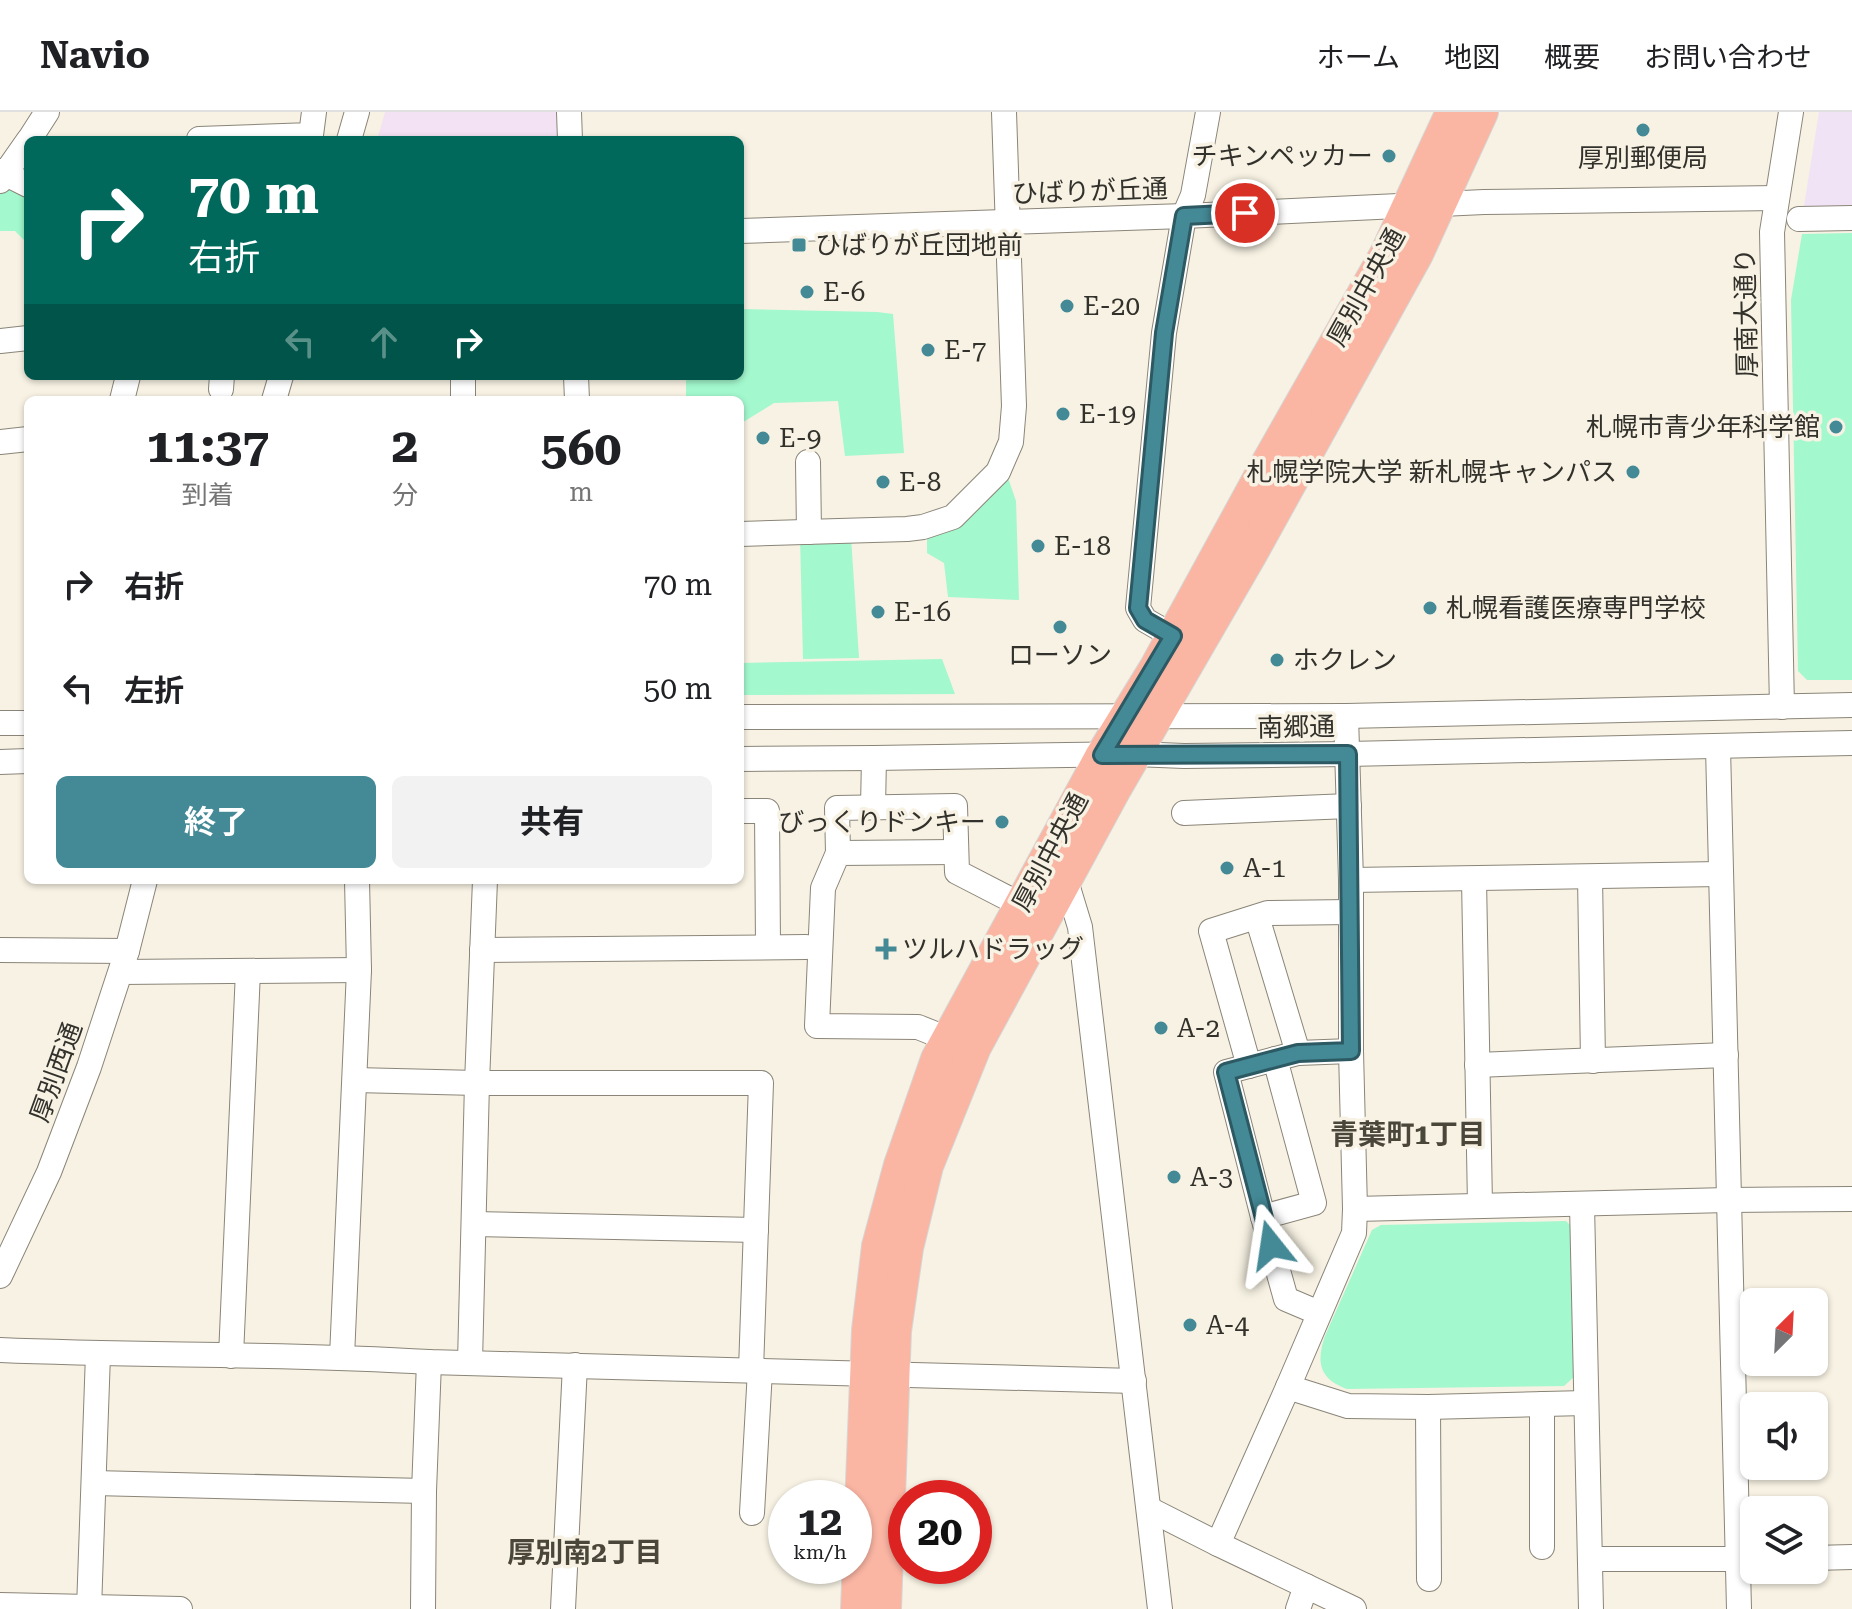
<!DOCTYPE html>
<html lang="ja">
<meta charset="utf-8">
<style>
:root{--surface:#fff;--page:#f2f2f2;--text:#202124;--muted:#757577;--line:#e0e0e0;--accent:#448996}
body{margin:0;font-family:"Roboto Serif","Noto Sans JP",serif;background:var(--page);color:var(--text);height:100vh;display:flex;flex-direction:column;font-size:30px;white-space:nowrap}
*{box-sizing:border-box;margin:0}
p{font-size:26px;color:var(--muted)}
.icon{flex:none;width:44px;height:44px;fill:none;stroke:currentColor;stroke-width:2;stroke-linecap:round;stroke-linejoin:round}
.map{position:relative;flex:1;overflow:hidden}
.details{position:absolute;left:24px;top:284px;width:720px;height:488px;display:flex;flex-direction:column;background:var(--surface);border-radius:12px;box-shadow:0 2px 6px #0004}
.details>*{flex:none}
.banner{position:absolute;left:24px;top:24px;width:720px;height:244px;border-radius:12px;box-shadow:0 2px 6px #0004;background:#00695c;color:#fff;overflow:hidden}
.needle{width:52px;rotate:24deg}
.tools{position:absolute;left:1740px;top:1176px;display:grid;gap:16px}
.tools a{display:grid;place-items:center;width:88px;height:88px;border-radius:12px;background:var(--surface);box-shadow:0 2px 6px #0004;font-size:40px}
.speed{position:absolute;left:768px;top:1368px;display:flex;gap:16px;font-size:40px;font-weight:700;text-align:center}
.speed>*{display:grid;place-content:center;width:104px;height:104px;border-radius:50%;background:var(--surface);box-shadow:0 2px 6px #0004;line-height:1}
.speed small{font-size:20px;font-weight:400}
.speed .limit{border:12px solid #d22;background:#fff;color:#111}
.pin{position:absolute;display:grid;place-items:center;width:68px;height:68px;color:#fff;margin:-34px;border:4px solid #fff;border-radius:50%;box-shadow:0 2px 8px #0007}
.me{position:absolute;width:88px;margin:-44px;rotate:345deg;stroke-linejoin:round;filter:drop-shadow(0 0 6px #0008)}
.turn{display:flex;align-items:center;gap:28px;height:168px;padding:0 32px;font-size:36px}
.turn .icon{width:104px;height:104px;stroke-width:2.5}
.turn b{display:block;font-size:56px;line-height:68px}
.lanes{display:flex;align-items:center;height:76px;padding:0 32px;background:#0003;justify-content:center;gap:40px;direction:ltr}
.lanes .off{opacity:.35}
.eta{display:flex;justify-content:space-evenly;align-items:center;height:136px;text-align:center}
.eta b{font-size:48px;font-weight:700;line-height:56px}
.button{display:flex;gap:16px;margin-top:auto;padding:16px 32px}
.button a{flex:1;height:92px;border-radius:12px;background:var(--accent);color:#fff;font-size:32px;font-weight:700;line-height:92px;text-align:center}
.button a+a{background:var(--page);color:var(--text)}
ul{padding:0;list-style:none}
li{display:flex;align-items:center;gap:24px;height:104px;padding:0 32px}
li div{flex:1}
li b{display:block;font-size:30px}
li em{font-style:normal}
header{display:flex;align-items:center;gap:48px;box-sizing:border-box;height:112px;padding:0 40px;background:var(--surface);border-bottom:2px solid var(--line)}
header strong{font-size:38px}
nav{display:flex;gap:44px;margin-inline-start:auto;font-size:28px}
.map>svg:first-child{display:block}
</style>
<header>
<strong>Navio</strong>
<nav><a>ホーム</a><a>地図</a><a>概要</a><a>お問い合わせ</a></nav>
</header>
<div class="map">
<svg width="1852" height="1497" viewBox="0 0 1852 1497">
<rect width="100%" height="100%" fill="#f7f2e3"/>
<polygon fill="#f0e3f6" points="1819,0 1852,0 1852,98 1803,100"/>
<polygon fill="#f3e2f3" points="385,0 558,0 558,27 377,28"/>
<g fill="#a3f8ce">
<polygon points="6,68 28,77 28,132 15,119 0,119 0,77"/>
<polygon points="1852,121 1852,568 1807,568 1798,559 1791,188 1802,122"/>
<polygon points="740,197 877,200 893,202 904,341 845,344 838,289 774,291 740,312 740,288 686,288 686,264 740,264"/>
<polygon points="1006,360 1016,389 1019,488 948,485 944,451 927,441 927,419"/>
<polygon points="800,424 851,425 859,546 803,547"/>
<polygon points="942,547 955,582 740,583 740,551"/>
<path d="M1566 1109 1573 1116 1574 1265 1564 1274 1347 1277C1319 1267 1316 1250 1325 1224L1372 1118 1381 1113Z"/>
</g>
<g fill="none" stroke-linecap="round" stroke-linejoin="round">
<defs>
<g id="minor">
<polyline points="569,0 570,28"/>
<polyline points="199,27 311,23 314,0"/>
<polyline points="29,28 47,0"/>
<polyline points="349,28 357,0"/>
<polyline points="0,59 28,73"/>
<polyline points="0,69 28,29"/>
<polyline points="1799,107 1852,106"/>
<polyline points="740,119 1184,104 1484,90 1777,86"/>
<polyline points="0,229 28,226"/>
<polyline points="463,264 463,288"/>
<polyline points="576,264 577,288"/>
<polyline points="221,277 222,264"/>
<polyline points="122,288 128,264"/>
<polyline points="274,288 281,264"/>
<polyline points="0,330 28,327"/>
<polyline points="808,350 809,420"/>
<polyline points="740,422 907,417 923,415 953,405 998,360 1011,330 1014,294 1004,0"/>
<polyline points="1173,524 1145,508 1138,496 1164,221 1184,104 1193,83 1208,0"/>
<polyline points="1782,595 1772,120 1791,0"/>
<polyline points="740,605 1346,604 1852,593"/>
<polyline points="0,611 28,611"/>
<polyline points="1718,635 1739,1497"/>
<polyline points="740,647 874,646 1135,642 1184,644 1348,642 1852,631"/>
<polyline points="0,650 28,649"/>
<polyline points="873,695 874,646"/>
<polyline points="740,699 767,699 768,835"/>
<polyline points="1184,701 1349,694"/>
<polyline points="838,741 837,696 955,694 957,760 1021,793"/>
<polyline points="1590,765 1593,949"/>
<polyline points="1474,767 1480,1093"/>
<polyline points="1351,768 1720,762"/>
<polyline points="1066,769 1080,815 1160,1497"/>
<polyline points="1257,805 1298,941"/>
<polyline points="0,838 127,839"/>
<polyline points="482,838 806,835"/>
<polyline points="121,860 359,858"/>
<polyline points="948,927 918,915 817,914 823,776 838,741 956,740"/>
<polyline points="1275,947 1314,1091 1263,1105 1286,1187 1319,1201"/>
<polyline points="1477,953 1726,943"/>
<polyline points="1249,954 1211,819 1268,801 1351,800"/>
<polyline points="355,968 477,971 761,971 751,1258"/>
<polyline points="1582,1093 1591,1497"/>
<polyline points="1355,1097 1728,1088 1852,1087"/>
<polyline points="1263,1105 1226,960 1298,941 1351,939"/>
<polyline points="474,1112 756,1118"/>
<polyline points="0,1164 49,1060 89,955 127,839 145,768"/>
<path d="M0 1238C143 1244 286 1241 429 1250L1134 1269"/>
<polyline points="231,1244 248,859"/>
<polyline points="342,1245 359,858 357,768"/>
<polyline points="470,1250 477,971 485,768"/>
<polyline points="1288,1275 1348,1294 1428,1295 1585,1291"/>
<polyline points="1428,1295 1429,1467"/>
<polyline points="94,1371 424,1379"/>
<polyline points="1149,1397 1218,1432 1354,1497"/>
<polyline points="752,1401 760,1258"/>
<polyline points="1218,1432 1288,1275 1354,1121 1355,1097 1351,939 1351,768 1346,604"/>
<polyline points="1542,1435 1542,1292"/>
<polyline points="1814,1446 1852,1445"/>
<polyline points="1590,1447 1752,1447"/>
<polyline points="0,1493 180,1497"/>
<polyline points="89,1497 98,1242"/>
<polyline points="423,1497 424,1379 429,1250"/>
<polyline points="563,1497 575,1253"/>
<polyline points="1298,1497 1306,1474"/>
</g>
<g id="major">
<polyline points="857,1497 868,1218 878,1134 900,1053 937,947 1102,643 1156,555 1268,350 1386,142 1452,0"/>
<polyline points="885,1497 895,1219 907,1136 927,1054 975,935 1115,677 1251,442 1417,142 1482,0"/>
</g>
</defs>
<use href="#minor" stroke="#8a8578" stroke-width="26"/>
<use href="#major" stroke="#d6d6d5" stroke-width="34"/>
<use href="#minor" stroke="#fff" stroke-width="24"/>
<use href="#major" stroke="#fab5a3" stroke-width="32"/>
</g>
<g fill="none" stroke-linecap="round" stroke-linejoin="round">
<defs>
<polyline id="route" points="1245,101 1184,104 1164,221 1138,496 1145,508 1173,524 1102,643 1348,642 1351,939 1298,941 1226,960 1271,1133"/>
</defs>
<use href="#route" stroke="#2c5962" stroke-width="20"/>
<use href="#route" stroke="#448996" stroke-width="14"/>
</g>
<g fill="#448996" stroke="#f7f2e3" stroke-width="3">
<circle cx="1643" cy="18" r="8"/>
<circle cx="1389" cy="44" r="8"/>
<rect x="791" y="125" width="16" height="16" rx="4"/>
<circle cx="807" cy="180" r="8"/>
<circle cx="1067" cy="194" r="8"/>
<circle cx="928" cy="238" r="8"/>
<circle cx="1063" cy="302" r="8"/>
<circle cx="1836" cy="315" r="8"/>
<circle cx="763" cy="326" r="8"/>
<circle cx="1633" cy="360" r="8"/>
<circle cx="883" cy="370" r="8"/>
<circle cx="1038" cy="434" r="8"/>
<circle cx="1430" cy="496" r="8"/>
<circle cx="878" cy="500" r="8"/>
<circle cx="1060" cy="515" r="8"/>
<circle cx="1277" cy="548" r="8"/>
<circle cx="1002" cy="710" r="8"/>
<circle cx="1227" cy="756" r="8"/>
<path d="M882 825h8v8h8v8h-8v8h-8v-8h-8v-8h8z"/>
<circle cx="1161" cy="916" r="8"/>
<circle cx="1174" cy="1065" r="8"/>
<circle cx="1190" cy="1213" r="8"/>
</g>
<g text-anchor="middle" stroke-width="7" stroke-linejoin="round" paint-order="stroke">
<g font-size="26" fill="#33312c" stroke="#f7f2e3" text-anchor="start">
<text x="1373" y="53" text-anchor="end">チキンペッカー</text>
<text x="1643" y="55" text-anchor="middle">厚別郵便局</text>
<text x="815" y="142">ひばりが丘団地前</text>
<text x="823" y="189">E-6</text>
<text x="1083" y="203">E-20</text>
<text x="944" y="247">E-7</text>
<text x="1079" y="311">E-19</text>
<text x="1820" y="324" text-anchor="end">札幌市青少年科学館</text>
<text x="779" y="335">E-9</text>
<text x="1617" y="369" text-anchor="end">札幌学院大学 新札幌キャンパス</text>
<text x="899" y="379">E-8</text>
<text x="1054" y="443">E-18</text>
<text x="1446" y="505">札幌看護医療専門学校</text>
<text x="894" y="509">E-16</text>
<text x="1060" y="552" text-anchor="middle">ローソン</text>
<text x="1293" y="557">ホクレン</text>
<text x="986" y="719" text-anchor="end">びっくりドンキー</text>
<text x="1243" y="765">A-1</text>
<text x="902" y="846">ツルハドラッグ</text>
<text x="1177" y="925">A-2</text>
<text x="1190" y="1074">A-3</text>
<text x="1206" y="1222">A-4</text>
</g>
<g font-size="26" fill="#33312c" stroke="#f7f2e3">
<text transform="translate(1090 79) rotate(-2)" y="9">ひばりが丘通</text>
<text transform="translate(1366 175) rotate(-61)" y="9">厚別中央通</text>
<text transform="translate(1746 201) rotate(-91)" y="9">厚南大通り</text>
<text transform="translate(1296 615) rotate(-1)" y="9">南郷通</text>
<text transform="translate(1050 740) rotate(-62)" y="9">厚別中央通</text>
<text transform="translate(56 960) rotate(-70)" y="9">厚別西通</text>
</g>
<g font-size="28" font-weight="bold" fill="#4a463a" stroke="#f7f2e3">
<text x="1408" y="1032">青葉町1丁目</text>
<text x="585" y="1450">厚別南2丁目</text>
</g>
</g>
</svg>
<div class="tools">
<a><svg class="needle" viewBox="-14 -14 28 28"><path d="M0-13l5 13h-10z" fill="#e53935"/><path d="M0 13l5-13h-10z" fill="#757577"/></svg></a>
<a><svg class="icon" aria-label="sound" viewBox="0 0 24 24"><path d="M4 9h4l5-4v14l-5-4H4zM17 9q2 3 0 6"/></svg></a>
<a><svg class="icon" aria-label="layers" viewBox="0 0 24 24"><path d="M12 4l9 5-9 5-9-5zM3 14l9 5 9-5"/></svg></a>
</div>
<div class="speed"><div>12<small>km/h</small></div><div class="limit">20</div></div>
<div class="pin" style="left:1245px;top:101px;background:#d93025"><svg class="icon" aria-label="arrive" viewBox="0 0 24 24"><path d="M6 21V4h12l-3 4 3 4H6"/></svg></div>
<svg class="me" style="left:1271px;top:1133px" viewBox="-20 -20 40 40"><path d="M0-17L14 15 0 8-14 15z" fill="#448996" stroke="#fff" stroke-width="4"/></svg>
<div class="banner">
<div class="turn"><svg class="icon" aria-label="right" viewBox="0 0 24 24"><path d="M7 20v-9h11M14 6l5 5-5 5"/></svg><div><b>70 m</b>右折</div></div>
<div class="lanes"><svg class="icon off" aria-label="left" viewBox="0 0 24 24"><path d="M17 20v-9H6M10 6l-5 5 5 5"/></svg><svg class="icon off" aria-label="ahead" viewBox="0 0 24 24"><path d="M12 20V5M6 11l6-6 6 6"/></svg><svg class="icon" aria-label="right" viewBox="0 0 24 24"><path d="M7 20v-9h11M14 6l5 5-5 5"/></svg></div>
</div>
<section class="details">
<div class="eta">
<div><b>11:37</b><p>到着</p></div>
<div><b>2</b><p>分</p></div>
<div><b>560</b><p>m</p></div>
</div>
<ul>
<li><svg class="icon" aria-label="right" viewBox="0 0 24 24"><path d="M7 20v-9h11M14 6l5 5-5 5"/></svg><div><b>右折</b></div><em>70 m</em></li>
<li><svg class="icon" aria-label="left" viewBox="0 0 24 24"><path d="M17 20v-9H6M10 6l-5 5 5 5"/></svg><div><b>左折</b></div><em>50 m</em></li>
</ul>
<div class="button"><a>終了</a><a>共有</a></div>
</section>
</div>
